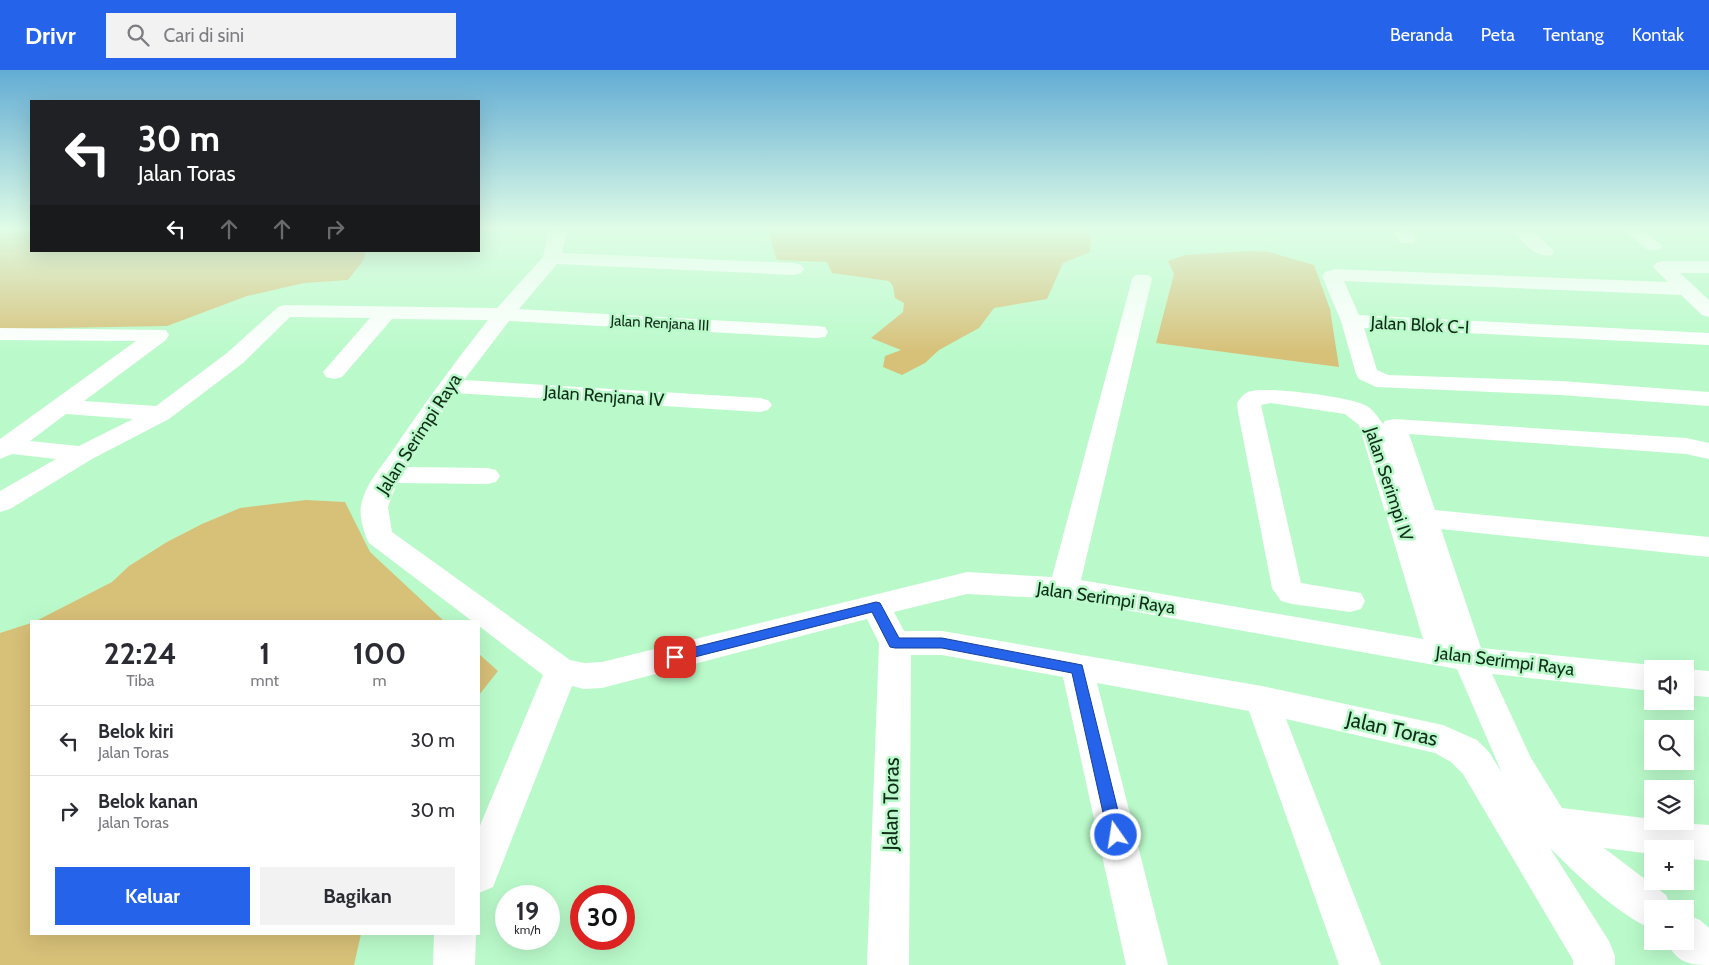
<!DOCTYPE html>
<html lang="id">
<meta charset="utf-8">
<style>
:root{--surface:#fff;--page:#f2f2f3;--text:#2b2b33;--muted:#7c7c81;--line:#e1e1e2;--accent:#2563eb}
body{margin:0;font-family:Cabin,sans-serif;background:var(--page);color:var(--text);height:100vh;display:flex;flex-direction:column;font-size:19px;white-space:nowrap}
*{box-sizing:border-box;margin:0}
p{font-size:16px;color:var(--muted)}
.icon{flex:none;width:28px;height:28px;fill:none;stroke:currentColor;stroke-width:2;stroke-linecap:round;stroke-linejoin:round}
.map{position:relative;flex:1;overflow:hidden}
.details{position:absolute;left:30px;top:550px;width:450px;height:315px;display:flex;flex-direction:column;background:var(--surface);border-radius:0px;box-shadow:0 5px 20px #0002}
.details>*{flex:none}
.guide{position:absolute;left:30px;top:30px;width:450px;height:152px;border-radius:0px;box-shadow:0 5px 20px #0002;background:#202124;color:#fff;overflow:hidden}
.controls{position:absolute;left:1644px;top:590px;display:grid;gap:10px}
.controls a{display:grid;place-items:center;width:50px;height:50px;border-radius:0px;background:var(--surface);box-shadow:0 5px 20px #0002;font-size:25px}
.speed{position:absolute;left:495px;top:815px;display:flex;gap:10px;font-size:25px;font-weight:700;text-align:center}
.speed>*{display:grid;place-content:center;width:65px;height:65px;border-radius:50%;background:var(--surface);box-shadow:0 5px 20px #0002;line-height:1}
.speed small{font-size:12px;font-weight:400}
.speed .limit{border:8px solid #d22;background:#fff;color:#111}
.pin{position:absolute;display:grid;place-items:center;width:42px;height:42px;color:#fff;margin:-21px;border-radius:10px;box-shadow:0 2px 8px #0006}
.me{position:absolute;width:55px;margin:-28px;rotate:347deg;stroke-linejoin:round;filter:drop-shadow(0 0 4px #0008)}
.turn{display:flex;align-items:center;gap:18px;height:105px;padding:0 25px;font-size:22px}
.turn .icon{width:65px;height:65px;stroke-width:2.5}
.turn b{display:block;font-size:35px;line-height:42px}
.lanes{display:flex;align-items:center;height:48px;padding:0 25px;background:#0003;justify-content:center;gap:25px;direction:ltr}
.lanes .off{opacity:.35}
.eta{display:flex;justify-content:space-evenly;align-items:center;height:85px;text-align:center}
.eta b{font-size:30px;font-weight:700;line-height:35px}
.cta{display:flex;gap:10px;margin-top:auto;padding:10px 25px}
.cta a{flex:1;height:58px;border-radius:0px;background:var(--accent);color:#fff;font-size:20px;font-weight:700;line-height:58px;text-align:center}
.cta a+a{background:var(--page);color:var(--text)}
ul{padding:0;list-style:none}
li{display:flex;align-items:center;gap:15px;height:70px;padding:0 25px;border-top:1px solid var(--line)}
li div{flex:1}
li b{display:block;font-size:19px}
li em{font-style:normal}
header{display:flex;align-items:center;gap:30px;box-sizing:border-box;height:70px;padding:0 25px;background:var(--accent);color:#fff}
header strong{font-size:24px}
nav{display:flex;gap:28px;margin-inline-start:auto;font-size:18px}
.search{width:350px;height:45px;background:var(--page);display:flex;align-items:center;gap:12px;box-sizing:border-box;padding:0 18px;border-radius:0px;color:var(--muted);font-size:19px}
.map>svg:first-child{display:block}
</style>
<header>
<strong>Drivr</strong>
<div class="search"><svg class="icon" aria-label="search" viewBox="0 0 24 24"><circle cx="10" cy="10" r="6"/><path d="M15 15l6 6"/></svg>Cari di sini</div>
<nav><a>Beranda</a><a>Peta</a><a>Tentang</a><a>Kontak</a></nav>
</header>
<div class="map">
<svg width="1709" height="895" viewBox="0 0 1709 895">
<rect width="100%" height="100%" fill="#bafaca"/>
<g fill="#d7c078">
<polygon points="0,158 31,158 31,181 366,181 363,191 348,210 304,213 247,226 167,256 0,259"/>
<polygon points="767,158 1086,158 1091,169 1090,182 1063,193 1047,229 994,238 979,258 939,280 925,293 902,305 883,297 885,286 901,280 871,268 903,242 904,233 895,228 893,216 889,211 832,203 827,192 777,190"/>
<polygon points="1249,181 1269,182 1314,195 1330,239 1339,297 1156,273 1174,204 1168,191 1185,185"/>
<polygon points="306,430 345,432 370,482 444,551 36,551 112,512 129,496 167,472 202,454 240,438"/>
<polygon points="31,553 31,864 361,864 354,895 0,895 0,563"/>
<polygon points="479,584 498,601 479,625 479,583"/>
</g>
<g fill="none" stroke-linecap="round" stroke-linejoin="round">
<g fill="#fff" fill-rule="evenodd">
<path d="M544 158H562L566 165 562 183 794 193 801 195 804 199 801 203 794 205 557 194 519 239 817 256 825 257 828 262 825 267 817 268 509 251 464 310 760 328 768 330 772 335 768 340 760 342 455 323 407 397 487 398 496 400 500 406 496 412 487 414 397 413 388 437 392 462 570 590 584 593 602 592 967 502 1052 507 1132 209 1135 205H1149L1152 209 1081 510 1423 569 1359 355 1345 344 1271 333 1261 335 1301 513 1361 523 1365 531 1361 539 1350 542 1292 534 1281 531 1272 518 1238 342 1237 333C1240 329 1243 324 1248 322 1262 315 1350 327 1365 335 1373 339 1378 347 1383 354L1385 351 1394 349 1686 368 1709 373V389L1686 384 1409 364 1435 440 1709 467V487L1441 459 1481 578 1652 595 1663 599H1652V621L1492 604 1531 688 1562 738 1652 749V751L1709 755V791L1685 788V779H1652V784L1604 778 1666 825 1672 839H1652V859C1618 845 1576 804 1550 778L1609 871 1615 886V895H1573V890L1463 704 1451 692 1435 683 1286 649 1381 895H1339L1249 641 1097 613 1168 895H1126L1063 607 942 585H911L909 895H867L879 573 867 549 602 618 584 619 572 616 493 817 479 823V758L543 605 479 556V551H472L369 473C364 464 359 446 361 436 365 414 381 398 393 380 423 336 454 293 488 250L392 249 342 307 334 309 326 307 323 302 370 248 290 247 243 293 169 349 92 389 10 439 0 442V421L56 389 12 384 0 389V369L136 271 0 270V258L166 260 169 265 166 270 84 331 156 336 227 283 278 237 285 235 497 238 543 187 548 165ZM66 344 133 349 79 376 30 371ZM967 524 1064 529 1457 599 1502 703 1489 682 1477 670 1443 655 1262 616 942 561H904L894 542Z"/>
<polygon points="1391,158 1409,158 1416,169 1413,173 1401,173"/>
<path d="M1512 158H1531L1554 181 1552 185C1536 189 1520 170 1512 158Z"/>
<polygon points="1620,158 1640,158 1663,176 1660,180 1648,180"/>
<polygon points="1663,191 1709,191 1709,203 1680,203 1709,230 1709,247 1702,245 1681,225 1344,211 1359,245 1709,263 1709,275 1364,258 1377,300 1388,305 1561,311 1709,322 1709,336 1561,325 1376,317 1359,309 1356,304 1341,251 1322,206 1325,202 1335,199 1668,212 1653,197 1656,193"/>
<polygon points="1685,599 1709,601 1709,627 1685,625"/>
<path d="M1685 844 1700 850 1709 858V895C1689 895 1675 892 1667 871H1685Z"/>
<polygon points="434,864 476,864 475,895 433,895"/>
</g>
</g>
<linearGradient id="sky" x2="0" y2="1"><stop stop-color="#62acd3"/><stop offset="0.56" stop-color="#e0fde7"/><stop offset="1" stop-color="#e0fde7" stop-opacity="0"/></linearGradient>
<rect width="1709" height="283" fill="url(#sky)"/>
<polygon fill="#2563eb" stroke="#184099" points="876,532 880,533 899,568 942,568 1082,595 1124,765 1122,770 1116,772 1111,770 1108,765 1072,603 942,578 895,578 890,577 872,542 675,592 669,587 675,582"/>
<g text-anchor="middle" stroke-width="5" stroke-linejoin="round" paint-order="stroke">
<g font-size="15" fill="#122c1a" stroke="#bafaca">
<text transform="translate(660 253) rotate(3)" y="5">Jalan Renjana III</text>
</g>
<g font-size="18" fill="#122c1a" stroke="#bafaca">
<text transform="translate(1420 255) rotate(3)" y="6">Jalan Blok C-I</text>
<text transform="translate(604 326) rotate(4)" y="6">Jalan Renjana IV</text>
<text transform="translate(419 364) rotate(-57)" y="6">Jalan Serimpi Raya</text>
<text transform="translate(1389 414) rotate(72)" y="6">Jalan Serimpi IV</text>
<text transform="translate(1106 528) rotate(8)" y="6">Jalan Serimpi Raya</text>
<text transform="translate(1505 591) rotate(7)" y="6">Jalan Serimpi Raya</text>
</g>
<g font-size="21" fill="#122c1a" stroke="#bafaca">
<text transform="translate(1392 659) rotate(13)" y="7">Jalan Toras</text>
<text transform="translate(891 734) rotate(-89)" y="7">Jalan Toras</text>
</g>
</g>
</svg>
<div class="controls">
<a><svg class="icon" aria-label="sound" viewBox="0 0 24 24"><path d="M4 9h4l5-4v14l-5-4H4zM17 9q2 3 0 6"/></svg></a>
<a><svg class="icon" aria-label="search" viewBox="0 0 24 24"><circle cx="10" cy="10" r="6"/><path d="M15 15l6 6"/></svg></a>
<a><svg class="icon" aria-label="layers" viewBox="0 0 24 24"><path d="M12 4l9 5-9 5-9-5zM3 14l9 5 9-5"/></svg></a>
<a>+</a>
<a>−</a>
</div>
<div class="speed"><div>19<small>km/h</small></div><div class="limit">30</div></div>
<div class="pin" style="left:675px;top:587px;background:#d93025"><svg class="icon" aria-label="arrive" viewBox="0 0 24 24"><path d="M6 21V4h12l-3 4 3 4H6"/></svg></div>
<svg class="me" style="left:1116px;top:765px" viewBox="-20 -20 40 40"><circle r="17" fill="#2563eb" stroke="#fff" stroke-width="3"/><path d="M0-11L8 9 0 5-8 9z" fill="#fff"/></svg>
<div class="guide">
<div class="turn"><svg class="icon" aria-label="left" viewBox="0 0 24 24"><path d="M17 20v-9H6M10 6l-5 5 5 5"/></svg><div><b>30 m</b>Jalan Toras</div></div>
<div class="lanes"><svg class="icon" aria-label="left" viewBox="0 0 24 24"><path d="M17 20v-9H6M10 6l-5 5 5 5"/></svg><svg class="icon off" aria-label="ahead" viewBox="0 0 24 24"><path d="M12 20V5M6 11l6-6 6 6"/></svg><svg class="icon off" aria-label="ahead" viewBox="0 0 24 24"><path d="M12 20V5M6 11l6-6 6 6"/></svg><svg class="icon off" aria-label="right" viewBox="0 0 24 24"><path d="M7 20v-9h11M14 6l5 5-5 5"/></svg></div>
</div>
<section class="details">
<div class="eta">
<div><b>22:24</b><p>Tiba</p></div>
<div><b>1</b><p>mnt</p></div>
<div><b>100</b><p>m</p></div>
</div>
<ul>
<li><svg class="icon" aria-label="left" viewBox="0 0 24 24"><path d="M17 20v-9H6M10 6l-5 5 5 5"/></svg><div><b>Belok kiri</b><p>Jalan Toras</p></div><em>30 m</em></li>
<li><svg class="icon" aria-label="right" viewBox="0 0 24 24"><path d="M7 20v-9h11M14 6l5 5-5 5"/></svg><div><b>Belok kanan</b><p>Jalan Toras</p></div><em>30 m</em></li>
</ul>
<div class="cta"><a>Keluar</a><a>Bagikan</a></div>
</section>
</div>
